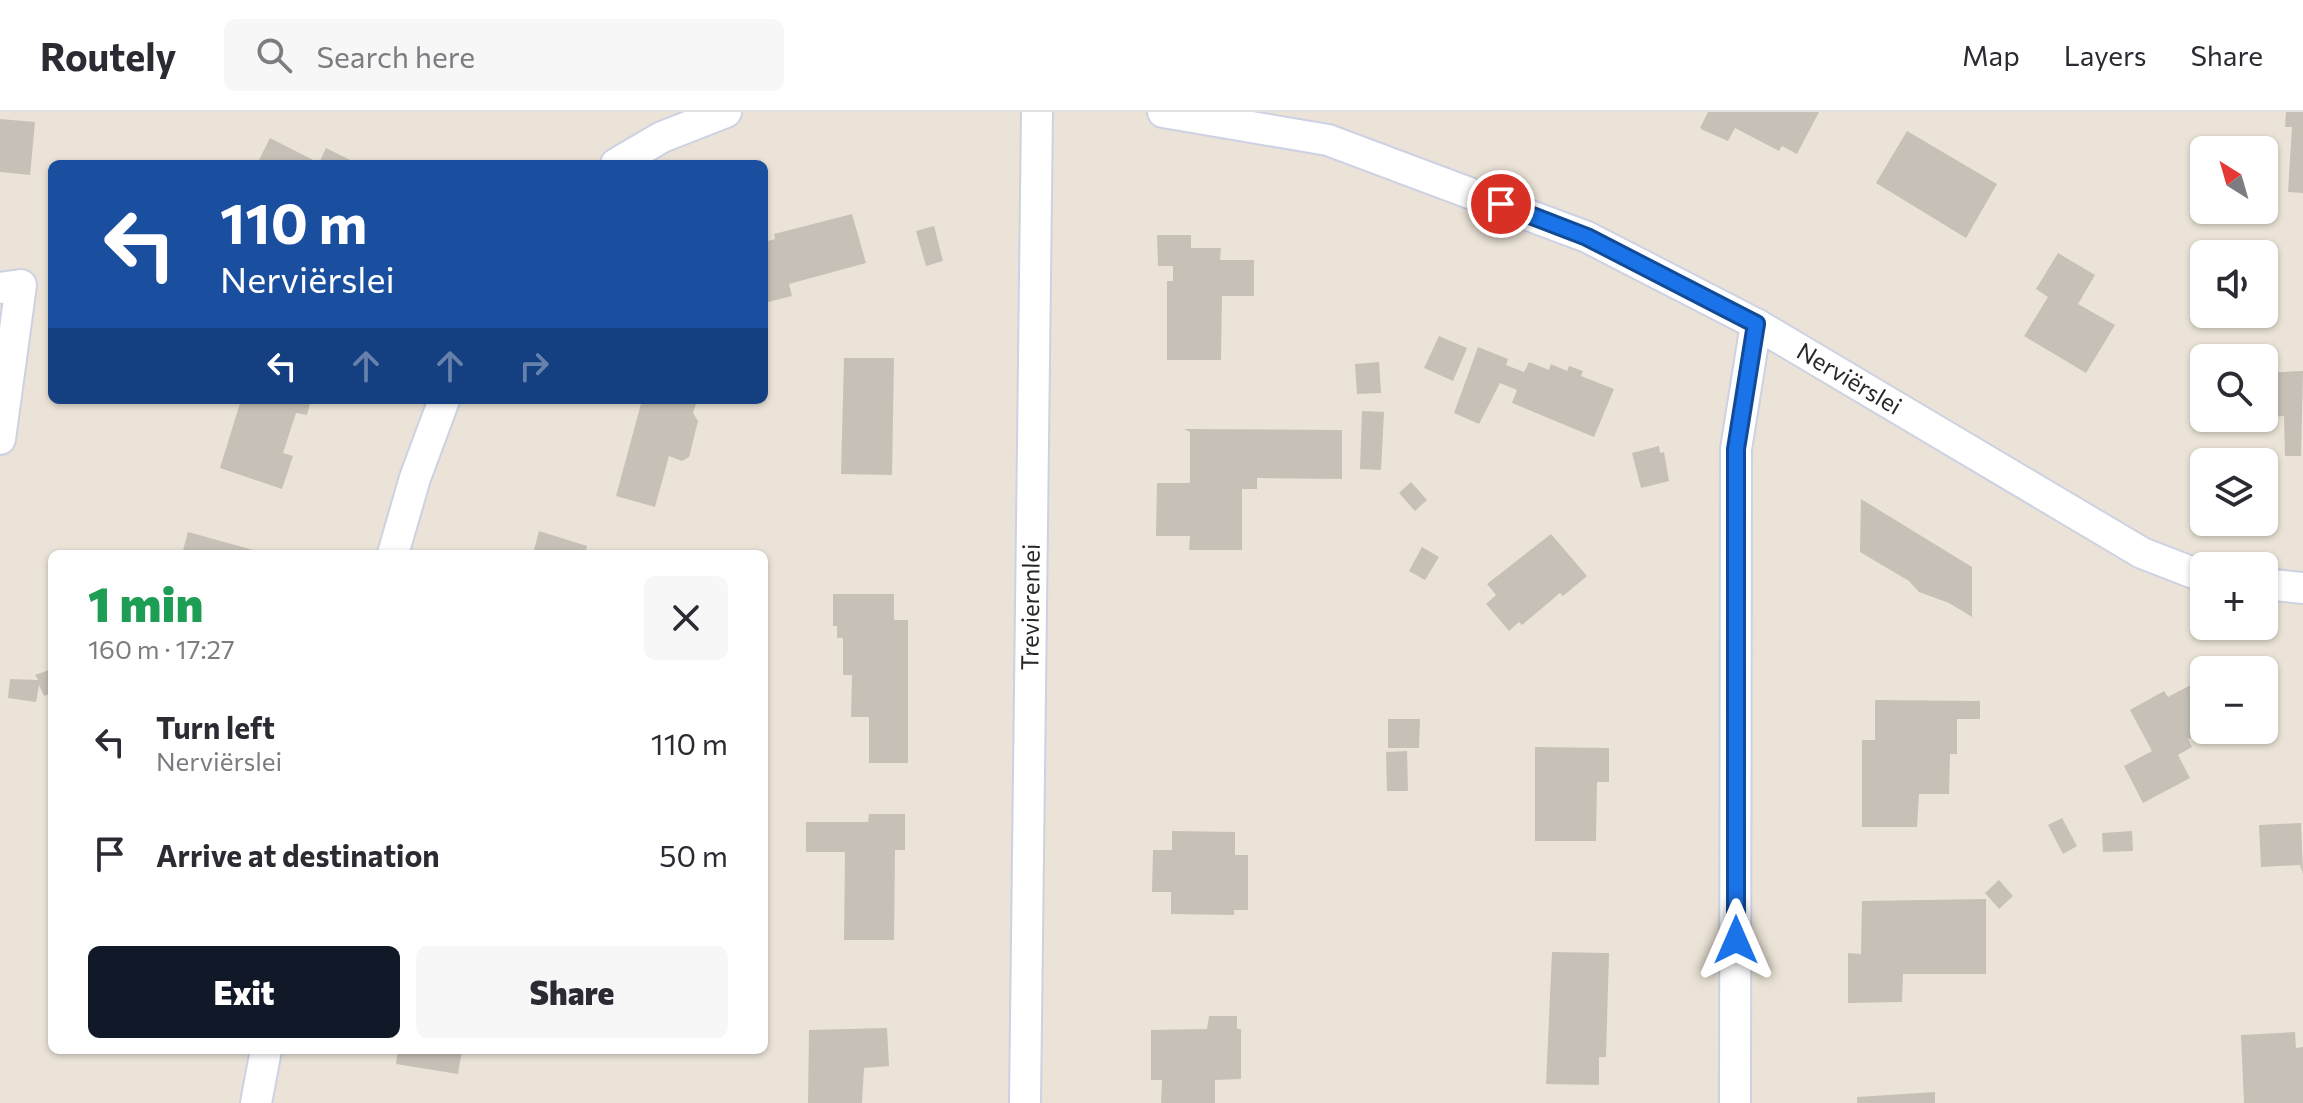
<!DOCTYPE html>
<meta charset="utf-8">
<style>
:root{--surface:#fff;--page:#f7f7f7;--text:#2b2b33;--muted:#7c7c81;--line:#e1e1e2;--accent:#111827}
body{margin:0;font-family:Commissioner,sans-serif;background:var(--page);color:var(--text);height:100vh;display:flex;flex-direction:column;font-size:30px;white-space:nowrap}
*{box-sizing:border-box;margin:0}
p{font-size:26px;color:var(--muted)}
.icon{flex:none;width:44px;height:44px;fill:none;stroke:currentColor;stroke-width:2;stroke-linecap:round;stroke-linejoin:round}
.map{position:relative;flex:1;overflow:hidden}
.side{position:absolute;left:48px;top:438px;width:720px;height:504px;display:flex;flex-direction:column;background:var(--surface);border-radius:12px;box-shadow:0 2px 6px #0004}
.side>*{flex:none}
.banner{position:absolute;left:48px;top:48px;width:720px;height:244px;border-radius:12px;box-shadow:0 2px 6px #0004;background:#1a4fa0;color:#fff;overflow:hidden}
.needle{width:52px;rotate:323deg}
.controls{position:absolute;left:2190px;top:24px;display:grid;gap:16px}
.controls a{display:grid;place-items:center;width:88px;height:88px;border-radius:12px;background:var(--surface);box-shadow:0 2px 6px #0004;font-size:40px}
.pin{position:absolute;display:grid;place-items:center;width:68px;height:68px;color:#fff;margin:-34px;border:4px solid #fff;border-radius:50%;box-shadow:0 2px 8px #0007}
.me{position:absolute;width:88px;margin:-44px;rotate:0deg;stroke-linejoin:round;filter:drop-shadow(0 0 6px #0008)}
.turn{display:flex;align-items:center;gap:28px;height:168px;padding:0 40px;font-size:36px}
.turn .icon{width:104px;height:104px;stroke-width:2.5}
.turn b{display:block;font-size:56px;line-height:68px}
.lanes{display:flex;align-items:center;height:76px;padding:0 40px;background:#0003;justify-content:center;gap:40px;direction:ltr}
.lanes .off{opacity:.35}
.round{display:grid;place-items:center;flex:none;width:84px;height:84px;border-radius:12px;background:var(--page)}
.head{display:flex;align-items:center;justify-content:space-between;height:136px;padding:0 40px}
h1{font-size:48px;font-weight:800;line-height:60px;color:#1e9e55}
.button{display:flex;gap:16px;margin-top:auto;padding:16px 40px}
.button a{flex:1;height:92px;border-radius:12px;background:var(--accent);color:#fff;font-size:32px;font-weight:800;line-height:92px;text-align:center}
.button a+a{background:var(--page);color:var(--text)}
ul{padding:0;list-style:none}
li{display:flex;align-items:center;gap:24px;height:112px;padding:0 40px}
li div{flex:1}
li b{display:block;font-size:30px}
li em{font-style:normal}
header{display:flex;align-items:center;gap:48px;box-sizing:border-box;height:112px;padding:0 40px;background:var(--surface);border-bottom:2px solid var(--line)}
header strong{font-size:38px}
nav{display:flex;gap:44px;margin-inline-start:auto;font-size:28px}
.search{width:560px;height:72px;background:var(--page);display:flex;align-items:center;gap:20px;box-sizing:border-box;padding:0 28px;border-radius:12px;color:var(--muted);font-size:30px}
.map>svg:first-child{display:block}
</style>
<header>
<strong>Routely</strong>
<div class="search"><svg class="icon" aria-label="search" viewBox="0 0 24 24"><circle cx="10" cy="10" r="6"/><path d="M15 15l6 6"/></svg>Search here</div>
<nav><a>Map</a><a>Layers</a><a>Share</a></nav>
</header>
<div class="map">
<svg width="2303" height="991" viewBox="0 0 2303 991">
<rect width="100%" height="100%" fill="#ebe3d7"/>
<g fill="#c6c0b7">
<polygon points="1708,0 1819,0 1797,42 1782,34 1779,39 1735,16 1728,29 1703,18 1700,16"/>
<polygon points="2286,0 2303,0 2303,81 2288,80 2292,15 2285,15"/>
<polygon points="0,7 35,10 30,63 0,60"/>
<polygon points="1907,19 1997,72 1966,126 1876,71"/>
<polygon points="270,26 319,51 326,36 358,52 257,52"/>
<polygon points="852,102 866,151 789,172 792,184 764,191 764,130 775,127 774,122"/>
<polygon points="934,114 943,149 926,154 916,119"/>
<polygon points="1157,123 1191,123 1191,136 1221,136 1220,148 1254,148 1254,184 1222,184 1221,248 1167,248 1167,169 1173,169 1173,154 1158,154"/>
<polygon points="2058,141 2095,163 2078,192 2115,213 2086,261 2024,224 2048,185 2036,177"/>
<polygon points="1439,224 1467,236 1453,269 1424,256"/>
<polygon points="1478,235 1508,247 1506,253 1524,260 1529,250 1549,258 1551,252 1567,259 1569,254 1583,259 1581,264 1614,277 1594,325 1512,291 1517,278 1500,271 1479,312 1454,301"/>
<polygon points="844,246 894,246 892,363 841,362"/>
<polygon points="1379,250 1381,281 1357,282 1355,252"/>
<polygon points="2303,259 2301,344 2285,344 2284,304 2272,305 2271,281 2264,282 2264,261"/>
<polygon points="241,288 311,288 307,303 296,301 283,341 293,344 282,377 220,356"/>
<polygon points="642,288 697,288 693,301 698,309 689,345 682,349 669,344 655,395 616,384"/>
<polygon points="1362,299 1384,300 1381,358 1360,357"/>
<polygon points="1184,317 1342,318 1342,367 1257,366 1257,377 1242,377 1242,438 1189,438 1190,424 1156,424 1157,371 1190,371 1190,320"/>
<polygon points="1659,334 1660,341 1664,340 1669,369 1641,376 1632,341"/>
<polygon points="1411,370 1427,388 1415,399 1399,381"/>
<polygon points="1861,387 1972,455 1972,505 1949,491 1919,480 1909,469 1860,440"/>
<polygon points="539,419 587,434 585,442 533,442"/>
<polygon points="188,420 264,441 263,442 182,442"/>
<polygon points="1551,422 1587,464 1563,484 1560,481 1522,513 1519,510 1509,519 1486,492 1496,483 1487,472"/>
<polygon points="1422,435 1439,445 1425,468 1409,459"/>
<polygon points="833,482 894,482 894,508 908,508 908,651 869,651 869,605 851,605 852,563 843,563 843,526 837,526 837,514 833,514"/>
<polygon points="52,557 52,581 44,584 39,573 36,590 8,586 10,567 38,568 35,563"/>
<polygon points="2204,566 2204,618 2213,618 2188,627 2192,635 2178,643 2190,666 2143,691 2124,654 2152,639 2130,598 2164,579 2168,585"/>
<polygon points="1875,588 1980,589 1980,607 1957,607 1957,642 1950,642 1949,682 1919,682 1917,715 1862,715 1862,628 1875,628"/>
<polygon points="1388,607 1420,607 1419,636 1388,636"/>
<polygon points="1535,635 1609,636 1609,670 1597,670 1596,729 1535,729"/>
<polygon points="1407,639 1408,679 1387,679 1386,640"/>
<polygon points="869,702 905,702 905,738 895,738 894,828 844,828 845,740 806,740 806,710 868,710"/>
<polygon points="2062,706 2077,734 2063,742 2048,713"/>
<polygon points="2301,711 2303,762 2300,753 2261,755 2259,713"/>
<polygon points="1172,719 1235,720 1235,743 1248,743 1248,798 1234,798 1234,803 1171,802 1171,780 1152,780 1153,738 1172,738"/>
<polygon points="2132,719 2133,739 2103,740 2102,721"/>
<polygon points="1999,768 2013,784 1999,797 1985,781"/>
<polygon points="1986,787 1986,862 1903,862 1902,890 1848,891 1848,841 1861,842 1862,789"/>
<polygon points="1552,840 1609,841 1606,945 1599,945 1599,973 1546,972"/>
<polygon points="1209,904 1237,904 1237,917 1241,917 1241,967 1215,968 1215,991 1161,991 1162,968 1151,968 1151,918 1207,917"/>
<polygon points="887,916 889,954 864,956 862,991 808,991 809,918"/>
<polygon points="2295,920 2296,936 2303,935 2303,991 2244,991 2241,923"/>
<polygon points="398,938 462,938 458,962 396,952"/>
<polygon points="1935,980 1935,991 1857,991 1857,985"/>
</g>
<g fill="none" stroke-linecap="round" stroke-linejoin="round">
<defs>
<g id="minor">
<path id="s1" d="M1163 0 1328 28 1587 125 1756 212 2142 441 2204 465"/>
<polyline points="616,52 662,25 726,0"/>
<polyline points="0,176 21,173 0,327"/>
<polyline points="393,442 415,366 444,288"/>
<polyline points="2264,472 2303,476"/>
<polyline points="256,991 266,938"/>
<path id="s2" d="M1025 991 1037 0"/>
<polyline points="1735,991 1736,337 1756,212"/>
</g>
</defs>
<use href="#minor" stroke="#cdd1e2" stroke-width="34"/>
<use href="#minor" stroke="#fff" stroke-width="30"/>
</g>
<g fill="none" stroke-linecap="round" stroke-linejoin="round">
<defs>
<polyline id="route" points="1501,92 1587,125 1756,212 1736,337 1736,828"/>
</defs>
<use href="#route" stroke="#114b97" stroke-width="20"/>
<use href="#route" stroke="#1a73e8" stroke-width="14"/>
</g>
<g text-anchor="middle" stroke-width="6" stroke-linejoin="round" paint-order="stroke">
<g font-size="24" fill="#272727" stroke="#fff">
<text dy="8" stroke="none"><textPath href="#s1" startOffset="742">Nerviërslei</textPath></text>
<text dy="8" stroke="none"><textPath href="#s2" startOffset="496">Trevierenlei</textPath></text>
</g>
</g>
</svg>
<div class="controls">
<a><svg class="needle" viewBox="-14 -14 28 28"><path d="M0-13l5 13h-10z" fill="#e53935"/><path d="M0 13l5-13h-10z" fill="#7c7c81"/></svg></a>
<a><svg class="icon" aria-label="sound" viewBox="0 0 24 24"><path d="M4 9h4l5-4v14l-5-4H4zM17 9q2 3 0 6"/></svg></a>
<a><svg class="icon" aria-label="search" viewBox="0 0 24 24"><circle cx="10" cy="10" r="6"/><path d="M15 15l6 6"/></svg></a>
<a><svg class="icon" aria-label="layers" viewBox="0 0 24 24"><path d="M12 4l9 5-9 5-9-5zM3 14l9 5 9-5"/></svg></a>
<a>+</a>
<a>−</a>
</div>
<div class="pin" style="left:1501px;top:92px;background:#d93025"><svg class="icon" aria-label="arrive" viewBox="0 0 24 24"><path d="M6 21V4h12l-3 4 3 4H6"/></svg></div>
<svg class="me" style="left:1736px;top:828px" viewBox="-20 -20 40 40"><path d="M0-17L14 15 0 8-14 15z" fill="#1a73e8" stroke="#fff" stroke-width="4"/></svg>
<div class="banner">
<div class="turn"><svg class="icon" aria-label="left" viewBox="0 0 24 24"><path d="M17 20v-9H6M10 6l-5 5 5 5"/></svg><div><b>110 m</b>Nerviërslei</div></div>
<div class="lanes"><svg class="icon" aria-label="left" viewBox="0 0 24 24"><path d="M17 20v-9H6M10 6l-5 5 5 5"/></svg><svg class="icon off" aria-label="ahead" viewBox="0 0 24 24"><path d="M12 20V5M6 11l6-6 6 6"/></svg><svg class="icon off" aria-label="ahead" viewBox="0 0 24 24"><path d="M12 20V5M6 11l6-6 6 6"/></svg><svg class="icon off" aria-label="right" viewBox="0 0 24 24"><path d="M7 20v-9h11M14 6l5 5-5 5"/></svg></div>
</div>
<section class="side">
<div class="head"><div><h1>1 min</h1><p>160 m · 17:27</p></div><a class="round"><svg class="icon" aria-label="close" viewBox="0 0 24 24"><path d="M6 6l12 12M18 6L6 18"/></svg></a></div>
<ul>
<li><svg class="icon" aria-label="left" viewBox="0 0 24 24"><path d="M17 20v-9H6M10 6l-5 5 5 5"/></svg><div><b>Turn left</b><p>Nerviërslei</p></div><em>110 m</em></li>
<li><svg class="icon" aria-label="arrive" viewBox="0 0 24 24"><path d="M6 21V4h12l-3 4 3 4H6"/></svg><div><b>Arrive at destination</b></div><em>50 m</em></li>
</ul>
<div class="button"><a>Exit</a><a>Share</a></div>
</section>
</div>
